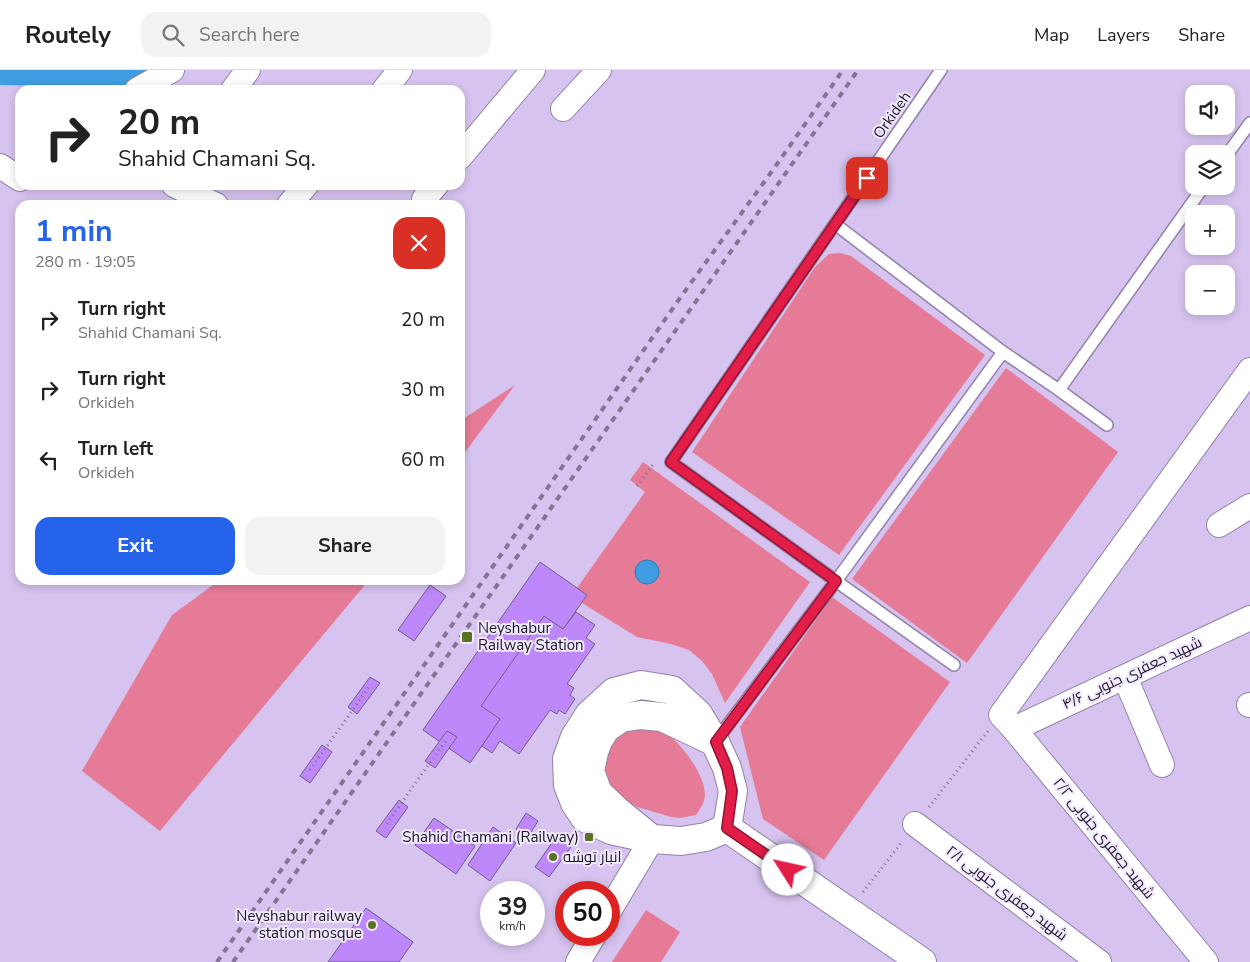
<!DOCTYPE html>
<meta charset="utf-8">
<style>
:root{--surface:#fff;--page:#f2f2f2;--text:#222;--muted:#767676;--line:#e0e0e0;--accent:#2563eb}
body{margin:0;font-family:"Nunito Sans",Cairo,sans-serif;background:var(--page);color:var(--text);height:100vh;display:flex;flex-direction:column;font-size:19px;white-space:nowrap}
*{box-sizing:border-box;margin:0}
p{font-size:16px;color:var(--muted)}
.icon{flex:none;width:28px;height:28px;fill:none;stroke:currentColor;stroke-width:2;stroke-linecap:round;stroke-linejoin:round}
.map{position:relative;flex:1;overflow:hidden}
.drawer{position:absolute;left:15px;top:130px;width:450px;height:385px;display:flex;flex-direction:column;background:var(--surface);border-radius:15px;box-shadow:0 2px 8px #0003}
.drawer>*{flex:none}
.guide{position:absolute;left:15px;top:15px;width:450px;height:105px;border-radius:15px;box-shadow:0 2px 8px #0003;background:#fff;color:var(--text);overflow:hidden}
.tools{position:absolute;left:1185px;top:15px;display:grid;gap:10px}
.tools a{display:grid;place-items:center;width:50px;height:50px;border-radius:10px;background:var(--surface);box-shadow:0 2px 8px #0003;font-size:25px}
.speed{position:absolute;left:480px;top:811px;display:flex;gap:10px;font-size:25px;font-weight:700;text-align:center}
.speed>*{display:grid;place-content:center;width:65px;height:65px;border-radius:50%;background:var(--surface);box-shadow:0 2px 8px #0003;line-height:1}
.speed small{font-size:12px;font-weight:400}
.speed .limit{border:8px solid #d22;background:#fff;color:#111}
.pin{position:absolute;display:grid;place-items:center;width:42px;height:42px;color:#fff;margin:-21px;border-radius:10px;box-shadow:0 2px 8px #0006}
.me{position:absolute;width:55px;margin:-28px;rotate:305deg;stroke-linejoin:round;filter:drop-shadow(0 0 4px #0008)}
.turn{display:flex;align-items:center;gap:18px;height:105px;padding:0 20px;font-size:22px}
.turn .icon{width:65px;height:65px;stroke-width:2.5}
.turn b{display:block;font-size:35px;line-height:42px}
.round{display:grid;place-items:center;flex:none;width:52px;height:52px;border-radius:15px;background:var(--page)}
.head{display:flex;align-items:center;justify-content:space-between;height:85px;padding:0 20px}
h1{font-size:30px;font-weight:700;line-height:38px;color:var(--accent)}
.action{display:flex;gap:10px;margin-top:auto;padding:10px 20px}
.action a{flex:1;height:58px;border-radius:15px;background:var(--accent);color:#fff;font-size:20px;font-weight:700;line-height:58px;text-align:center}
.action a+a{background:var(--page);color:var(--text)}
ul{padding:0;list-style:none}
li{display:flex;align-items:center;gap:15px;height:70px;padding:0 20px}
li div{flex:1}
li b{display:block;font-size:19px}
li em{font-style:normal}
header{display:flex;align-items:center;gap:30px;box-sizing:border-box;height:70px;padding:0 25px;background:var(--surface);border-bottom:1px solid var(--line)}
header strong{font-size:24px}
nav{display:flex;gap:28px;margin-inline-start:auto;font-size:18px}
.search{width:350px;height:45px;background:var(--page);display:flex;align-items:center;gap:12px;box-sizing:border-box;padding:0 18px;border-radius:15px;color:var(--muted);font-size:19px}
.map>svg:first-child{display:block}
</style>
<header>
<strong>Routely</strong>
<div class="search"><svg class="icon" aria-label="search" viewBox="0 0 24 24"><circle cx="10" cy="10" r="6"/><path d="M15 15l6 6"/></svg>Search here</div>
<nav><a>Map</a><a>Layers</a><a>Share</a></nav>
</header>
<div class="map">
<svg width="1250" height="892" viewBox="0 0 1250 892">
<rect width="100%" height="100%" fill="#d6c3ef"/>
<g fill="#e57b97">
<polygon points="840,183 851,186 985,285 839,485 692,382 815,197 829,184"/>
<polygon points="1006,298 1118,382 967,593 852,509"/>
<polygon points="515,315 460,389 460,351"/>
<polygon points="643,392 810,512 725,633 712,604 702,591 689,580 671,574 637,567 582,533 587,525 577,518 645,422 630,410"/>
<polygon points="220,510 369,510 160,761 82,701 172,545"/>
<polygon points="832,527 950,612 824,790 763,749 740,657"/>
<path d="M651 657C657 660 664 661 669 665 684 678 704 704 705 724 705 732 700 739 696 745L680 748 671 747 631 735 610 717 604 699 605 685 615 666 628 658Z"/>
<polygon points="646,840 680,862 661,892 612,892"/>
</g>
<circle fill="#3f9de1" stroke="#3474a8" cx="647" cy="502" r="12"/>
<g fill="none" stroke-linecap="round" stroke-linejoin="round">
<polyline stroke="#3f9de1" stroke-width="22" points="0,4 135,6 145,0"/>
</g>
<g fill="#be88fa" stroke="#6f5e85">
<polygon points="540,492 587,525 470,693 423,660"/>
<polygon points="430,515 446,526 414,571 398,560"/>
<polygon points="576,542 595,555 586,568 595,574 567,614 574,618 570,625 575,629 565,644 559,640 557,644 550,640 519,684 500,671 492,683 482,676 500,649 481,636 544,546 563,559"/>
<polygon points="370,607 380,613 357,644 348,637"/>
<polygon points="447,661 457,667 435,698 425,691"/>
<polygon points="322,675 332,682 310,713 300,706"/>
<polygon points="399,730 408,737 386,768 376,761"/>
<polygon points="526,743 538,751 528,767 516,759"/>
<polygon points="434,748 475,776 456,804 415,775"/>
<polygon points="493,757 516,773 490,811 468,795"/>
<polygon points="556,767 571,777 549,807 535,797"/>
<polygon points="366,838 413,872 399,892 328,892"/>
</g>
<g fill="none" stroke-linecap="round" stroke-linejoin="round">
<defs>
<g id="service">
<polyline points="1226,86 1250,53"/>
<polyline points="835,154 1003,282 836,511 954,595"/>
<polyline points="1003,282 1059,320 1204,116"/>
<polyline points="1059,320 1107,355"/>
<polyline points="715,672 836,511 671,392 941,0"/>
</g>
<g id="minor">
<polyline points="137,20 172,0"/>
<polyline points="233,20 248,0"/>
<polyline points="384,20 400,0"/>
<polyline points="563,39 599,0"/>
<polyline points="460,87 533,0"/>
<polyline points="0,96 20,109"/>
<polyline points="174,115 216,135"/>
<polyline points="424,129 436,115"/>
<polyline points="289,135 306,115"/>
<polyline points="1219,455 1250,436"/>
<polyline points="1125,607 1162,695"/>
<polyline points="1249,635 1250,635"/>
<polyline points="1014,659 1250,548"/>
<polyline points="915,754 1099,892"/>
<polyline points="609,841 652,769"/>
<polyline points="578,892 594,865"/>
<polyline points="1206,892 1014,659 1001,645 1250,300"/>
</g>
<g id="secondary">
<polygon points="641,615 672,620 698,644 715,672 727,698 733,721 727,758 706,767 681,771 652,769 611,760 585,748 575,733 568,715 567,689 575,667 589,645 614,622"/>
<polyline points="727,758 922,892"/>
<polyline points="648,766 616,740 598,723 590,701 594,682 598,671 606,658 621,648 640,645 662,647 715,672"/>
</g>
</defs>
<use href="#service" stroke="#9281a9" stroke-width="14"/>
<use href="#minor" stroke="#9281a9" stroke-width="26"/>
<use href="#secondary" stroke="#9281a9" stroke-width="30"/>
<g stroke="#7f7190" stroke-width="3" stroke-dasharray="1 4" stroke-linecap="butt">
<polyline points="637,416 655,392"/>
<polyline points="310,700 369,617"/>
<polyline points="929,737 988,661"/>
<polyline points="387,754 416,712 446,671"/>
<polyline points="863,822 902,772"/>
</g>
<use href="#service" stroke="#fff" stroke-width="11"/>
<use href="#minor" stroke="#fff" stroke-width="24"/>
<use href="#secondary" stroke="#fff" stroke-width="28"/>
<g stroke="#827493" stroke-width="4" stroke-dasharray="6 6" stroke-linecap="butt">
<polyline points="217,892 680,228 775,97 843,0"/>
<polyline points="233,892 858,0"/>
</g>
</g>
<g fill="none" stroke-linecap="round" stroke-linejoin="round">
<defs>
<polyline id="route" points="788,800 727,758 732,721 727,698 716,672 836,511 671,392 867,108"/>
</defs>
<use href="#route" stroke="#92132f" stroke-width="12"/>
<use href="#route" stroke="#e11d48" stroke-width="9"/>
</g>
<g fill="#5b7223" stroke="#f2e9ff" stroke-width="2">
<rect x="461" y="561" width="12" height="12" rx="2.5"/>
<rect x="584" y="762" width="10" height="10" rx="2.5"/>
<circle cx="553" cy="787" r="5"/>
<circle cx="372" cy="855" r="5"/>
</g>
<g text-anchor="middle" stroke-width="4" stroke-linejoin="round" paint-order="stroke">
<g font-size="15" fill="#1c1524" stroke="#f2e9ff">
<text transform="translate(892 45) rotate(-55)" y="5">Orkideh</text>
<text transform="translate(1132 603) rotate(-25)" y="5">شهید جعفری جنوبی ۴/۶</text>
<text transform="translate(1104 768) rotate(51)" y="5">شهید جعفری جنوبی ۲/۲</text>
<text transform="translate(1007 823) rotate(37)" y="5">شهید جعفری جنوبی ۲/۱</text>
</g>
<g font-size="15" fill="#1c1524" stroke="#f2e9ff" text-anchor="start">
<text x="478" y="563">Neyshabur<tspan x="478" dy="17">Railway Station</tspan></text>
<text x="579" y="772" text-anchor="end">Shahid Chamani (Railway)</text>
<text x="563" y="792">انبار توشه</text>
<text x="362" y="851" text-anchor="end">Neyshabur railway<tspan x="362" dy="17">station mosque</tspan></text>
</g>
</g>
</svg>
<div class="tools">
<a><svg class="icon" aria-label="sound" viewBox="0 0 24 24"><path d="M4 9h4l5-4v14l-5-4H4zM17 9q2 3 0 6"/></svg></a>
<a><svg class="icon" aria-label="layers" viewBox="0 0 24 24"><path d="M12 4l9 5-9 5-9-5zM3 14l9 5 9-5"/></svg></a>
<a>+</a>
<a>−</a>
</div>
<div class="speed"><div>39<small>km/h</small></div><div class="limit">50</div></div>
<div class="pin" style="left:867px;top:108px;background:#d93025"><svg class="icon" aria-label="arrive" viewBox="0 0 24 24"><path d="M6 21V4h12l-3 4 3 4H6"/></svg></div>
<svg class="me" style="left:788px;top:800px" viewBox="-20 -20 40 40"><circle r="19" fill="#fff"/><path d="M0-13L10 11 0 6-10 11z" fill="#e11d48"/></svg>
<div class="guide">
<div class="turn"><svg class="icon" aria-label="right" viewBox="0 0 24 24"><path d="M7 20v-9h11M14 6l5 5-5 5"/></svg><div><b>20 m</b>Shahid Chamani Sq.</div></div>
</div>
<section class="drawer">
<div class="head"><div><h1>1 min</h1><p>280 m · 19:05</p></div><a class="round" style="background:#d93025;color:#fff"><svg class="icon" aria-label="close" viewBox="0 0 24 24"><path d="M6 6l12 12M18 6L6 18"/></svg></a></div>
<ul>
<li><svg class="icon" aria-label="right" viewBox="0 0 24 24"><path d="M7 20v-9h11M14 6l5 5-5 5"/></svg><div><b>Turn right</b><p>Shahid Chamani Sq.</p></div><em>20 m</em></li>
<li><svg class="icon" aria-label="right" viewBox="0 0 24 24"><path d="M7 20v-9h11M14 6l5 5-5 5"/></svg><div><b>Turn right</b><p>Orkideh</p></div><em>30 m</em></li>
<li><svg class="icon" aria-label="left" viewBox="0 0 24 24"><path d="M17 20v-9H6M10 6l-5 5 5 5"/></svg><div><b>Turn left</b><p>Orkideh</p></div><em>60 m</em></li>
</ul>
<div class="action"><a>Exit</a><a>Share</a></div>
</section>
</div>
